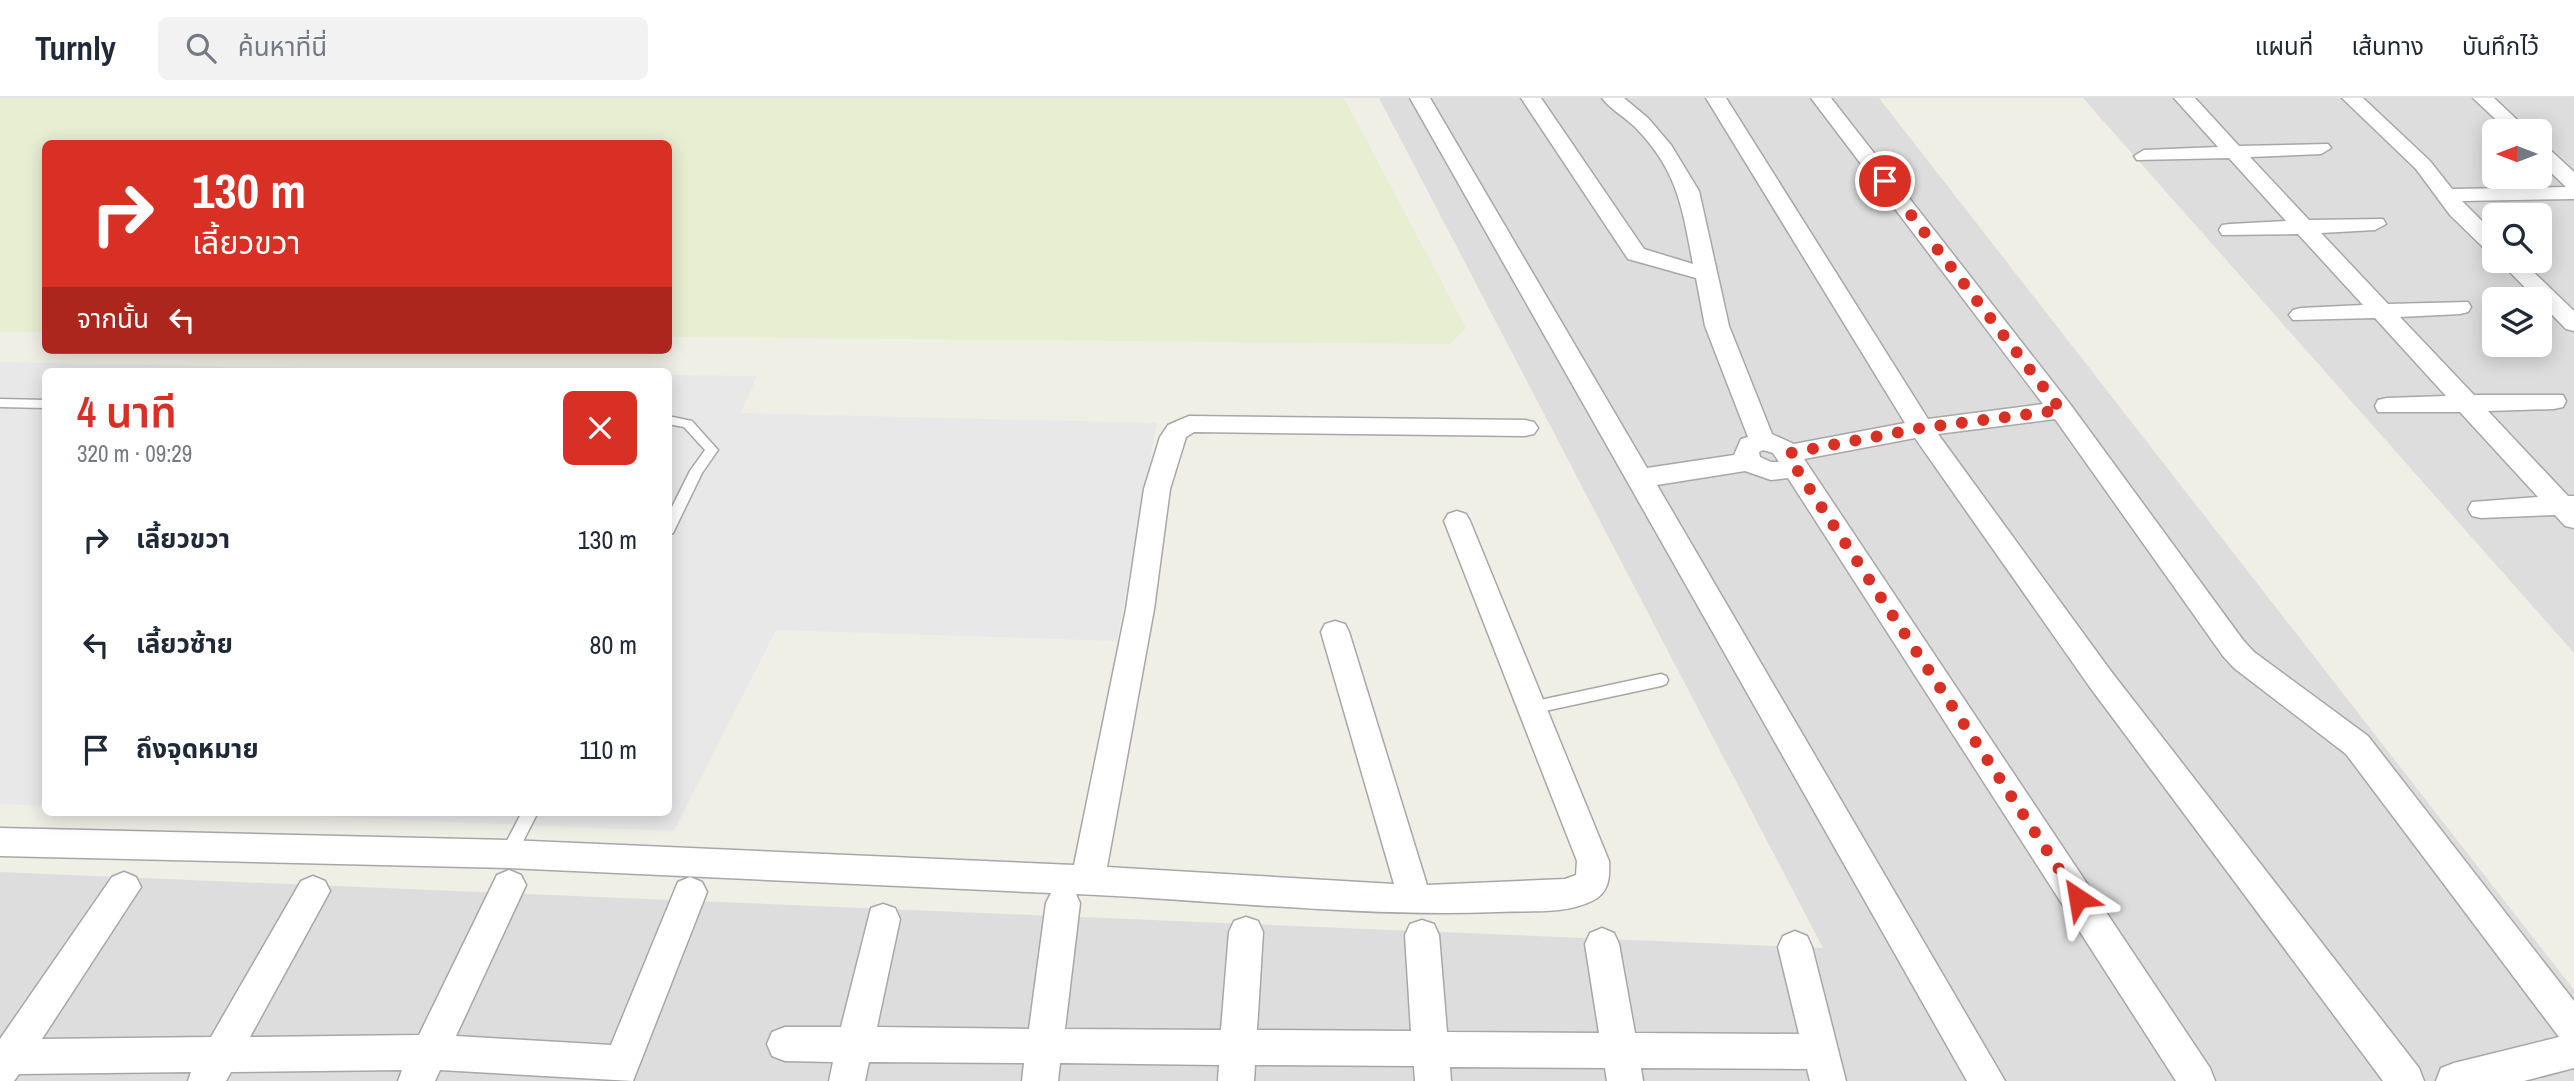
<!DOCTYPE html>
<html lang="th">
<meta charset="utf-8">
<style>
:root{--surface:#fff;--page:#f2f2f3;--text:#1f2937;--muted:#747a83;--line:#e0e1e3;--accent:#d93025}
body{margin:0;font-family:"Archivo Narrow","Noto Sans Thai",sans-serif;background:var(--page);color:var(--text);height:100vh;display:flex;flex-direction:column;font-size:26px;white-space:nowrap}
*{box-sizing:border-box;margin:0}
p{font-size:23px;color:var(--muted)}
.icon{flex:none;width:38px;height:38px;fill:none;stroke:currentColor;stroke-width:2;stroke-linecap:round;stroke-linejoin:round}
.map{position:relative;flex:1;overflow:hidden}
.sheet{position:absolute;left:42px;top:270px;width:630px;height:448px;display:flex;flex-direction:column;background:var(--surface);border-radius:10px;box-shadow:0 4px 18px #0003}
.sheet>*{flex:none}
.guide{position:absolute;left:42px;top:42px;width:630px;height:214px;border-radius:10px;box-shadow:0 4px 18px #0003;background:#d93025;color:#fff;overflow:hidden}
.needle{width:46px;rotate:270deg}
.fabs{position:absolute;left:2482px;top:21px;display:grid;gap:14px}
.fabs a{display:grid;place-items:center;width:70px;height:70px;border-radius:10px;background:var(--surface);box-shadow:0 4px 18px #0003;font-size:35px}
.pin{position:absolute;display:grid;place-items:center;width:60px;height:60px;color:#fff;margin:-30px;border:4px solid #fff;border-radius:50%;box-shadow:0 2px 7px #0007}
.me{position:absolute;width:77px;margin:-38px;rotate:327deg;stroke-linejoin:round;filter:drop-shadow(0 0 5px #0008)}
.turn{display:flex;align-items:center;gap:24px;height:147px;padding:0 35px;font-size:32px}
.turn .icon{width:91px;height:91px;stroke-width:2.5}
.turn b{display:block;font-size:49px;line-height:60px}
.then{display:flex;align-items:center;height:66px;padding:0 35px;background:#0003;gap:14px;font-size:26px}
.round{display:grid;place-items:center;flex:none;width:74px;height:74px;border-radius:10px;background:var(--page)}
.overview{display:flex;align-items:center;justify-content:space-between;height:119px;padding:0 35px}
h1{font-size:42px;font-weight:600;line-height:52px;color:var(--accent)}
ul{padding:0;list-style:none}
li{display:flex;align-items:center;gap:21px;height:105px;padding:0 35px}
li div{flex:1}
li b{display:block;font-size:26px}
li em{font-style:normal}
header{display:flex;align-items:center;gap:42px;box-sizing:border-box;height:98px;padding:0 35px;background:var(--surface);border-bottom:2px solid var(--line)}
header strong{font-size:33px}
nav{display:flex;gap:38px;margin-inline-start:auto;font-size:24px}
.search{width:490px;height:63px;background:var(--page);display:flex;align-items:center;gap:18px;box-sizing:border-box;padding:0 24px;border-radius:10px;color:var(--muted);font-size:26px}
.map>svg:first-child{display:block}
</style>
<header>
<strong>Turnly</strong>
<div class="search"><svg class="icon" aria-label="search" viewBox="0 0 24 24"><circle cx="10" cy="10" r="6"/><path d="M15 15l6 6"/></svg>ค้นหาที่นี่</div>
<nav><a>แผนที่</a><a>เส้นทาง</a><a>บันทึกไว้</a></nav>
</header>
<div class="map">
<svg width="2574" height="983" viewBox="0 0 2574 983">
<rect width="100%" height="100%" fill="#f0efe6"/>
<g fill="#dedddd" fill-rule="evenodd">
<polygon points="1379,0 1879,0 2574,892 2574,983 0,983 0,774 1823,850"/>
<path d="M2083 0H2574V555ZM2494 33H2539V79H2494ZM2494 117H2539V163H2494ZM2494 201H2539V247H2494Z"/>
</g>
<polygon fill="#e8eed2" points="0,0 1344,0 1466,230 1450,246 669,239 668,46 46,46 45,234 0,234"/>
<g fill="#e8e8e8">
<polygon points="0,264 472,273 46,273 45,708 0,706"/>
<polygon points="669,277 757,278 741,315 1157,325 1117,543 776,532 674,733 202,714 668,714"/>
</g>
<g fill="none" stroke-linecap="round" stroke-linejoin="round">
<defs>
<g id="lane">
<polygon points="0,301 46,302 46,310 0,309"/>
<polygon points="668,318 692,323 718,352 702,375 673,435 668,437 668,417 690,373 705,352 684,329 668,326"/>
<polygon points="1661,576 1666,578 1668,582 1666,586 1661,588 1531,616 1526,614 1523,610 1526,606 1531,604"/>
<polygon points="522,714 538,714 514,761 508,763 502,761 500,756"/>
</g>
<g id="street">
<path d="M1410 0H1430L1647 370 1734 357 1741 341 1748 339 1705 228 1696 180 1628 161 1521 0H1541L1644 151 1693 166C1682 109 1678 73 1635 29 1625 19 1611 12 1602 0H1624L1648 20 1671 47 1699 93 1729 228 1772 336 1794 346 1905 325 1706 0H1726L1928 321 2043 306 1811 0H1831L2070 306 2243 542 2254 554 2368 638 2574 903V970L2524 983H2436L2441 970 2454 965 2559 939 2346 656 2234 570 2223 558 2055 321 1938 336 2110 572 2419 970 2424 983H2383L2089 588 1915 340 1804 361 2210 970 2215 983H2176L1788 380 1771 382 1745 373 1657 387 2005 983H1967ZM1763 352 1773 355 1779 364H1771L1760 359 1759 354Z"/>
<polygon points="2174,0 2195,0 2239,48 2328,46 2331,50 2321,56 2250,59 2309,122 2383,121 2386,126 2375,132 2321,135 2388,206 2468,204 2471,209 2468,214 2460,216 2400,219 2474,297 2563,297 2566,303 2563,309 2554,311 2488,313 2568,398 2574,398 2574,430 2565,428 2555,417 2481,420 2472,418 2468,411 2472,404 2538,399 2460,314 2378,314 2375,308 2378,302 2387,300 2446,298 2375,220 2293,222 2289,217 2293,212 2301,210 2363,207 2298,136 2222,137 2219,132 2222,127 2230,126 2286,123 2229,60 2137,62 2134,58 2144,52 2218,49"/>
<polygon points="2342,0 2363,0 2430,63 2452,91 2566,89 2539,63 2539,46 2546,48 2574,74 2574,101 2462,103 2494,135 2494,153 2486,152 2450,117 2416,71"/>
<polygon points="2473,0 2494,0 2529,33 2508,33"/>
<polygon points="2499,163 2522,163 2574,213 2574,233 2566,231"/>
<path d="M1189 318 1525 322 1534 324 1538 330 1534 336 1525 338 1194 334 1186 339 1170 391 1154 511 1107 769 1394 786 1321 534 1325 526 1335 523 1345 526 1349 534 1427 787 1565 781 1576 777 1577 763 1444 423 1448 416 1457 413 1466 416 1470 423 1609 763C1610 780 1609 795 1592 803 1564 817 1527 812 1497 814 1356 819 1216 802 1076 796L1080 805 1065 931 1221 932 1229 834 1234 823 1246 819 1258 823 1263 834 1257 932 1411 933 1405 837 1410 826 1422 822 1434 826 1439 837 1447 934 1599 935 1585 846 1590 835 1602 830 1614 835 1619 846 1635 935 1799 936 1778 849 1783 838 1795 833 1807 838 1812 849 1846 983H1810L1807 971 1641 970 1643 983H1607L1605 970 1450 969 1451 983H1415L1414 968 1255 967 1254 983H1218L1219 967 1060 965 1058 983H1022L1024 965 869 964 865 983H829L833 964 785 963 772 958 767 946 772 934 785 929H841L871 810 883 806 895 810 900 821 877 929 1029 931 1046 805 1051 795 508 770 0 758V730L508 742 1074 767 1126 511 1144 391 1160 339 1168 327Z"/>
<polygon points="509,772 521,777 526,787 456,938 611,947 678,784 690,779 702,784 707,794 633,983 440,972 435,983 398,983 402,972 231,974 226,983 188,983 191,974 19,976 14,983 0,983 0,941 112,779 124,774 136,779 141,789 42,941 211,939 301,783 313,778 325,783 330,793 250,939 419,937 497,777"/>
</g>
</defs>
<use href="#lane" stroke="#a7a7a7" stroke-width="3"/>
<use href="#street" stroke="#a7a7a7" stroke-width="3"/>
<use href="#lane" fill="#fff" fill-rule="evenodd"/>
<use href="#street" fill="#fff" fill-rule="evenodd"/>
</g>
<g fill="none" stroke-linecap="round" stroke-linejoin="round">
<polyline stroke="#d93025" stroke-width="12" stroke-dasharray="0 21.6" points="1885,83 2061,312 1921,330 1790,355 1794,367 2078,800"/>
</g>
</svg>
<div class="fabs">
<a><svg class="needle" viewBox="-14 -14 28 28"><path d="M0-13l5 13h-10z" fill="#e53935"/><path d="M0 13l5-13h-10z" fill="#747a83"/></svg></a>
<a><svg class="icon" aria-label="search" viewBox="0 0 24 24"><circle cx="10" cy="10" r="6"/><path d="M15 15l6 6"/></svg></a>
<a><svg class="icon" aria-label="layers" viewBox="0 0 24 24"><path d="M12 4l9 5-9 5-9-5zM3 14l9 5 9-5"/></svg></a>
</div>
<div class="pin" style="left:1885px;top:83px;background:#d93025"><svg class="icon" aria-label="arrive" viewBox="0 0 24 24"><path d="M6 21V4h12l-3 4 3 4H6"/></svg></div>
<svg class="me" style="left:2078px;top:800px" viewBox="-20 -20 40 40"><path d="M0-17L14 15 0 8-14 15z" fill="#d93025" stroke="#fff" stroke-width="4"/></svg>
<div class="guide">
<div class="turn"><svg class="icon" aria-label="right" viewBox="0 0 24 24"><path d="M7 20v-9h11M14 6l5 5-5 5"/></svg><div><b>130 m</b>เลี้ยวขวา</div></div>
<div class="then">จากนั้น<svg class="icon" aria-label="left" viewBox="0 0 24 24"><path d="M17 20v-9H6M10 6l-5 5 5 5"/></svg></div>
</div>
<section class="sheet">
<div class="overview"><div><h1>4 นาที</h1><p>320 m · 09:29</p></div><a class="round" style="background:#d93025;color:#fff"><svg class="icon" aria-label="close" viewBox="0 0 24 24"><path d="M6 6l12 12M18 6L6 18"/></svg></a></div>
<ul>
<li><svg class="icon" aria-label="right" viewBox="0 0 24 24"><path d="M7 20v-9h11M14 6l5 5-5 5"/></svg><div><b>เลี้ยวขวา</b></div><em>130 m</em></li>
<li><svg class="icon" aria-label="left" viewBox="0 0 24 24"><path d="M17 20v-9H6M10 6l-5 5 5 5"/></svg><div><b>เลี้ยวซ้าย</b></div><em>80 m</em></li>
<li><svg class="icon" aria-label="arrive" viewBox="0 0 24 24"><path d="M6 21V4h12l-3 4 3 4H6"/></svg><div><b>ถึงจุดหมาย</b></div><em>110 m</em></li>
</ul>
</section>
</div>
